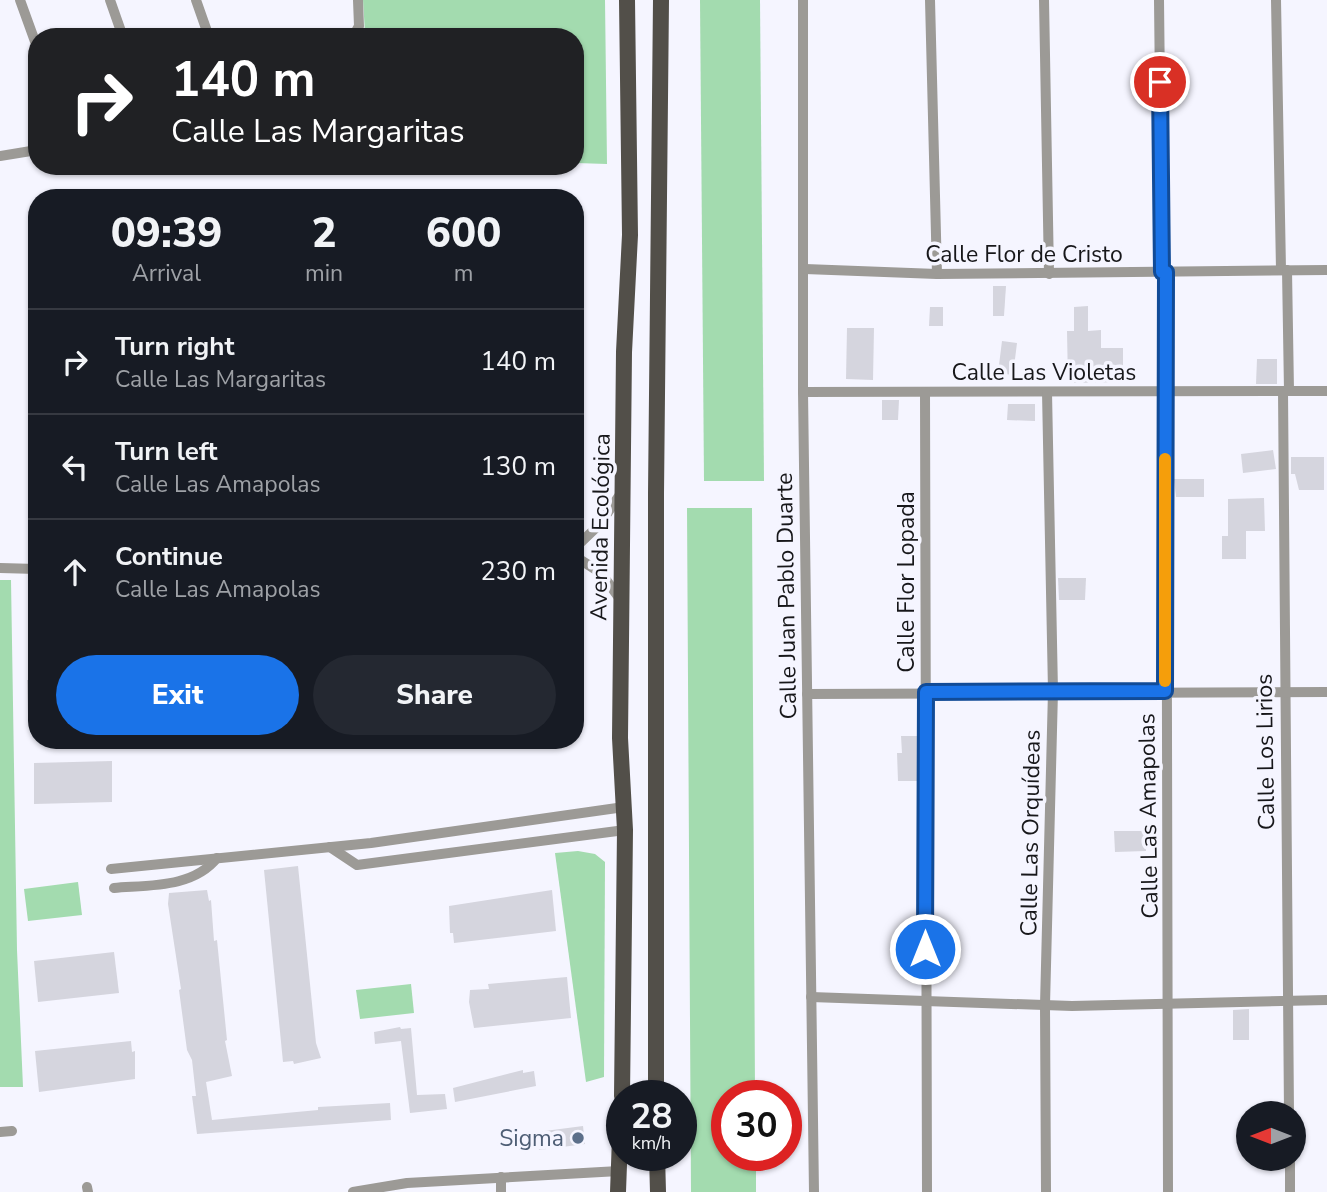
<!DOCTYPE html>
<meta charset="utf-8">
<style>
:root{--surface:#171b24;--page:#242831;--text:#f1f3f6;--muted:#9ea1a6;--line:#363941;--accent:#1a73e8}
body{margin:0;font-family:"Nunito Sans",sans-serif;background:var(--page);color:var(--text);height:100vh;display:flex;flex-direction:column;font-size:26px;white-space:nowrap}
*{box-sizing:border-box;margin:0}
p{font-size:23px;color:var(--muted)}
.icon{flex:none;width:38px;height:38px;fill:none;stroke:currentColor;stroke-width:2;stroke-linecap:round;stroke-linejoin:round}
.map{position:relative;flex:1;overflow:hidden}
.details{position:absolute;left:28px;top:189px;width:556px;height:560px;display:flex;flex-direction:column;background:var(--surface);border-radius:28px;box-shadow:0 2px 5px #0004}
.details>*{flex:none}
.guide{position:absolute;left:28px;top:28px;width:556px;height:147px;border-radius:28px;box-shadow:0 2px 5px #0004;background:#202124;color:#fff;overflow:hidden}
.needle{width:46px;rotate:270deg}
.buttons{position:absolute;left:1236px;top:1101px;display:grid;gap:14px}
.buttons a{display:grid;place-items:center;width:70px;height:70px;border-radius:50%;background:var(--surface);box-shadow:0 2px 5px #0004;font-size:35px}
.speed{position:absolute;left:606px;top:1080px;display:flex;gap:14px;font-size:35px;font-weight:700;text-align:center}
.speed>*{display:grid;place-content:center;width:91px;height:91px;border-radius:50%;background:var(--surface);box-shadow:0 2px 5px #0004;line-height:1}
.speed small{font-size:18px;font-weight:400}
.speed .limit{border:10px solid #d22;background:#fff;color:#111}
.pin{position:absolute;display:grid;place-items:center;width:60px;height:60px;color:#fff;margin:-30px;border:4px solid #fff;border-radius:50%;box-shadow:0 2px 7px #0007}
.me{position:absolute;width:77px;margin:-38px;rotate:0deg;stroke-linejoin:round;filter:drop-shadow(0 0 5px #0008)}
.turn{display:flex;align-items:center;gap:24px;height:147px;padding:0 28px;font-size:32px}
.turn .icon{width:91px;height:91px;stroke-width:2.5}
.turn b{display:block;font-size:49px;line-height:60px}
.eta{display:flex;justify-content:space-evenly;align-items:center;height:119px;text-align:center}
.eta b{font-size:42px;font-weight:800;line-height:49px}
.action{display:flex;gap:14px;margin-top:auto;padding:14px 28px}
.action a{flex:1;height:80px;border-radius:42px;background:var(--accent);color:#fff;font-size:28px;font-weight:800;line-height:80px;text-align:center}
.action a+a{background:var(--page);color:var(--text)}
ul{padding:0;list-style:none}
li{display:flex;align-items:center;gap:21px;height:105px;padding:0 28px;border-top:2px solid var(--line)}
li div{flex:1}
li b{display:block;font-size:26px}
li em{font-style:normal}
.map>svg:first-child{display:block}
</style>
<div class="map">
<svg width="1327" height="1192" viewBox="0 0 1327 1192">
<rect width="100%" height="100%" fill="#f5f5ff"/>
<g fill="#a3dbaf">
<polygon points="363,0 605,0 607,164 576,163 576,37 360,37 365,33"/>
<polygon points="700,0 760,0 764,481 704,481"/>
<polygon points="687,508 752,508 755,1095 726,1096 726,1155 756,1155 756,1192 691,1192"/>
<polygon points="0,580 11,580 17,950 23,1087 0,1087"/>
<polygon points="578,851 595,854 605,862 604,1077 586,1082 555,853"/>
<polygon points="78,882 82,915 28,921 24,889"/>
<polygon points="411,984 414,1013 360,1019 356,990"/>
</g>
<g fill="#d5d5de">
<polygon points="993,286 1006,286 1004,316 993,316"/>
<polygon points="1088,306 1088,331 1101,330 1101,348 1123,348 1123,382 1068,383 1067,331 1074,331 1074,307"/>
<polygon points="930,307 943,307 943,326 929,326"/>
<polygon points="847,328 874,328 873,380 846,379"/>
<polygon points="1002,341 1017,343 1013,375 998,373"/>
<polygon points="1257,359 1277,359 1277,384 1256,384"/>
<polygon points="882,400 899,400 898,420 882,420"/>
<polygon points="1008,404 1035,404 1035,421 1007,420"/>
<polygon points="1273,450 1276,469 1243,473 1241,454"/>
<polygon points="1291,457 1324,457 1324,490 1299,490 1295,474 1291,474"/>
<polygon points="1174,479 1204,479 1204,497 1176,497"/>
<polygon points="1264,498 1265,531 1246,531 1246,559 1222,559 1222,536 1228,536 1228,499"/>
<polygon points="1058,578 1086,578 1085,600 1059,600"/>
<polygon points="27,680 37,680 37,715 28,715"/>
<polygon points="901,736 918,736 919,781 898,781 897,753 902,753"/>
<polygon points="112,761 112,802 34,804 34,763"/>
<polygon points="1114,831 1146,831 1146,851 1115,852"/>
<polygon points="298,866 316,1043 321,1058 294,1064 293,1061 283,1062 264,870"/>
<polygon points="207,890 209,901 211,900 214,941 217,940 227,1040 225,1041 232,1076 206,1082 212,1120 318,1110 318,1107 390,1103 391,1120 197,1134 192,1096 196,1096 192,1060 187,1050 179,990 181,989 168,904 169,893"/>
<polygon points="552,890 556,931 454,943 453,933 450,933 449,906"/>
<polygon points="114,952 119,993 38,1002 34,961"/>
<polygon points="567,977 571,1018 474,1028 469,1002 470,990 489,989 488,984"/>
<polygon points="1249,1009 1249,1040 1233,1040 1233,1010"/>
<polygon points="400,1027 401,1029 411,1028 417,1095 445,1094 447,1109 410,1113 401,1041 375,1044 374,1032"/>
<polygon points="131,1041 132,1052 135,1051 135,1079 39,1092 35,1051"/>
<polygon points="523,1070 523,1073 534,1071 536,1086 455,1102 453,1088"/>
<polygon points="583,1126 585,1144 539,1150 537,1132"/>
</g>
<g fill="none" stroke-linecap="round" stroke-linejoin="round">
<g stroke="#9c9a96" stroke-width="10">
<polyline points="20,0 37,47"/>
<polyline points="110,0 123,37"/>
<polyline points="196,0 209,37"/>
<polyline points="803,0 803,392 814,1192"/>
<polyline points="930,0 937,274"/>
<polyline points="1044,0 1049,274"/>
<polyline points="1159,0 1162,272"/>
<polyline points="1276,0 1281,270"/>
<polyline points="353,37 359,26 358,0"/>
<polyline points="0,156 37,150"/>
<polyline points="805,269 937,274 1327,270"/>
<polyline points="1287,270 1289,391"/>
<polyline points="1166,272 1168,1192"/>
<polyline points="1283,391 1289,1113"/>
<polyline points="803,392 1327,391"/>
<polyline points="925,392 927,1192"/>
<polyline points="576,547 600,524 619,496"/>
<polyline points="576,557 601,573 620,599"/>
<polyline points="0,568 37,569"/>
<polyline points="807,694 1327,692"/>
<polyline points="330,847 357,865 625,830"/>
<polyline points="111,869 371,843 624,807"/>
<path d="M114 888C149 885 193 888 217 858"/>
<polyline points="811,997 1072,1006 1327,1000"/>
<polyline points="0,1132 12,1131"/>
<polyline points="1290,1158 1290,1192"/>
<polyline points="501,1177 501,1192"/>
<polyline points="87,1187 88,1192"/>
<polyline points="353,1192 407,1183 619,1171"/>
<polyline points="1046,1192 1045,1005 1053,691 1047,392"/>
</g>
<g stroke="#524f49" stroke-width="16">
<polyline points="622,1096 625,830 620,738 624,352 630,235 627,0"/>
<polyline points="656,1096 656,493 661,0"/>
<polyline points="657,1155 658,1192"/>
<polyline points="618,1192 621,1110"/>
</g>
</g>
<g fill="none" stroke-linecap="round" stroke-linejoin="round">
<defs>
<polyline id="route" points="925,949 926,692 1165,691 1166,272 1162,272 1160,82"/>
</defs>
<use href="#route" stroke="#114b97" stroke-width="18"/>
<use href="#route" stroke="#1a73e8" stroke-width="12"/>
<polyline stroke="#f59e0b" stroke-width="12" points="1165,459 1165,681"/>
</g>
<circle fill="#5c6f8a" stroke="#f5f5ff" stroke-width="2.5" cx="578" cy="1138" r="7"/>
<g text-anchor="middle" stroke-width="7" stroke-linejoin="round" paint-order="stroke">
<g font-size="23" fill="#17171a" stroke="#f5f5ff">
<text x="1024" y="262">Calle Flor de Cristo</text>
<text x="1044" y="380">Calle Las Violetas</text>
<text transform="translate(600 527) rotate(-89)" y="8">Avenida Ecológica</text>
<text transform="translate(906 582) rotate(-90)" y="8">Calle Flor Lopada</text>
<text transform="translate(786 596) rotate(-91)" y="8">Calle Juan Pablo Duarte</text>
<text transform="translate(1265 752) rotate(-91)" y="8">Calle Los Lirios</text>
<text transform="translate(1148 816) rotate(-91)" y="8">Calle Las Amapolas</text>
<text transform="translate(1030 833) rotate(-89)" y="8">Calle Las Orquídeas</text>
</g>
<g font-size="23" fill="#4e5e75" stroke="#f5f5ff" text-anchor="end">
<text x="564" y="1146">Sigma</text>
</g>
</g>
</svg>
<div class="buttons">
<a><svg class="needle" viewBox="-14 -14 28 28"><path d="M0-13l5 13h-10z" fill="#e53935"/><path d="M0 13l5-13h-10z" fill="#9ea1a6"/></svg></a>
</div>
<div class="speed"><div>28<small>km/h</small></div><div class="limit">30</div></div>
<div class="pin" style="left:1160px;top:82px;background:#d93025"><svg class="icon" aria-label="arrive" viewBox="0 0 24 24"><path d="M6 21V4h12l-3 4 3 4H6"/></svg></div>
<svg class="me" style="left:925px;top:949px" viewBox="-20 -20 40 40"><circle r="17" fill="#1a73e8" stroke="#fff" stroke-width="3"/><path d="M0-11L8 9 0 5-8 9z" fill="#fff"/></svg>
<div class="guide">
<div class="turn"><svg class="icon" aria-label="right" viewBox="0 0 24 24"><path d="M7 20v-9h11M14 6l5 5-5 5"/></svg><div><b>140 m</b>Calle Las Margaritas</div></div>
</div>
<section class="details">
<div class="eta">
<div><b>09:39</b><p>Arrival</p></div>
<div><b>2</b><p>min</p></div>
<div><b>600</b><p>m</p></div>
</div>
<ul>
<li><svg class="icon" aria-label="right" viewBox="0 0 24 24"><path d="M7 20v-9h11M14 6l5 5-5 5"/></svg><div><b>Turn right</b><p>Calle Las Margaritas</p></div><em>140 m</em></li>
<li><svg class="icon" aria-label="left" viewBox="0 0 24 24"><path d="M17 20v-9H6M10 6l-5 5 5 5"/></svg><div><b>Turn left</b><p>Calle Las Amapolas</p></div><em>130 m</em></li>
<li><svg class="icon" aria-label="ahead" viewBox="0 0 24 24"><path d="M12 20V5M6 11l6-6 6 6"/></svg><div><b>Continue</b><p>Calle Las Amapolas</p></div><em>230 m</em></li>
</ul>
<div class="action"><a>Exit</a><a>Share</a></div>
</section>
</div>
